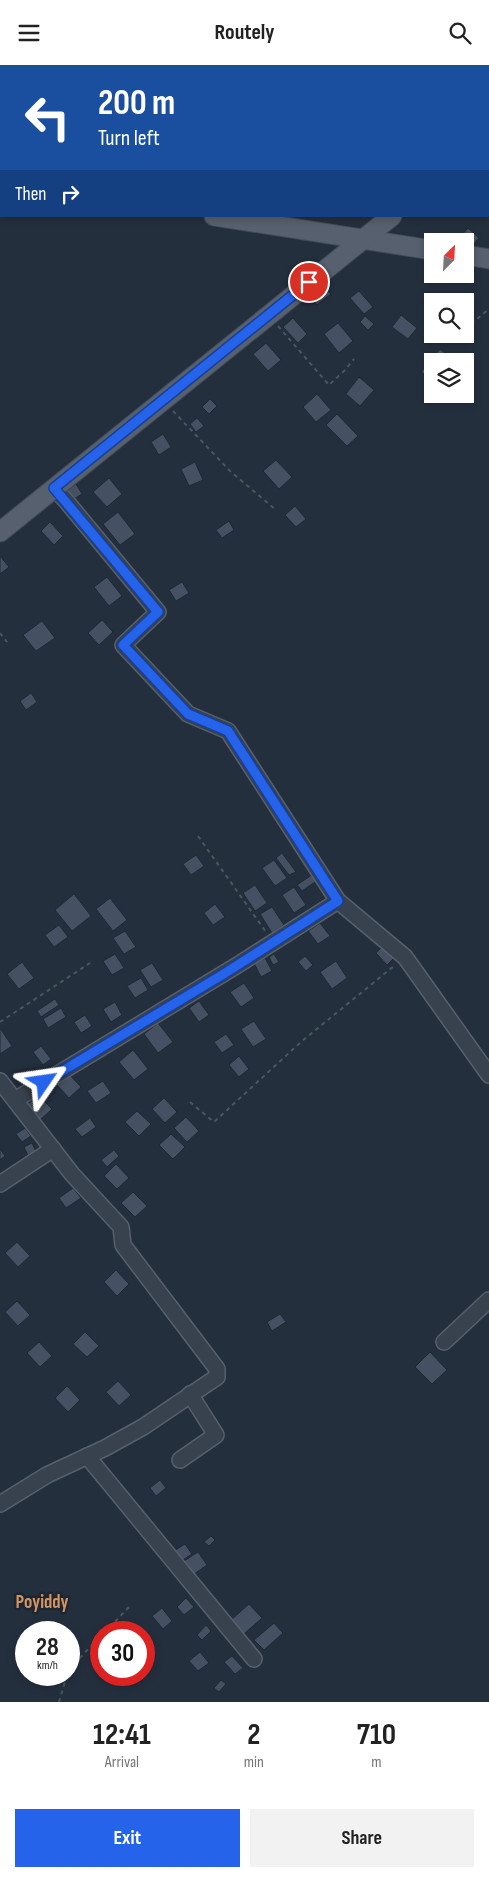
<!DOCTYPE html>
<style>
:root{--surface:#fff;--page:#f2f2f2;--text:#222;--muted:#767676;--accent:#2563eb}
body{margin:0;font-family:"Sofia Sans Condensed",sans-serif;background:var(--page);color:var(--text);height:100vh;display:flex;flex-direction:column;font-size:19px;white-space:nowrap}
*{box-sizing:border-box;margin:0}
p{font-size:16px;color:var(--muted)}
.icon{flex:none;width:28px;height:28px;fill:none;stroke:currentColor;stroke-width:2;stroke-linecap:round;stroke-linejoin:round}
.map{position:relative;height:1637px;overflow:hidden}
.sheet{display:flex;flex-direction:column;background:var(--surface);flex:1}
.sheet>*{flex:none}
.hud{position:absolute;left:0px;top:0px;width:490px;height:152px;box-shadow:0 2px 8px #0003;background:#1a4fa0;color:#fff;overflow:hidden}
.needle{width:32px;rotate:24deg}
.tools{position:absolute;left:424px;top:168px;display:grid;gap:10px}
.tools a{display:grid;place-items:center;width:50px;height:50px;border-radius:0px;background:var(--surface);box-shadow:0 2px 8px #0003;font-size:25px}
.speed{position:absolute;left:15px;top:1556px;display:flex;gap:10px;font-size:25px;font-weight:700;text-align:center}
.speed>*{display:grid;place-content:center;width:65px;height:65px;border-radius:50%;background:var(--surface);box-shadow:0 2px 8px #0003;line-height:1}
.speed small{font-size:12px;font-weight:400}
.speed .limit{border:8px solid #d22;background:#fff;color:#111}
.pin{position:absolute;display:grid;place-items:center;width:42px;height:42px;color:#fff;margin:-21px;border:2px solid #fff;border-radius:50%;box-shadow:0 1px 5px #0007}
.me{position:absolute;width:55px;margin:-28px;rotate:58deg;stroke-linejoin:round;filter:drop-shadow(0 0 4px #0008)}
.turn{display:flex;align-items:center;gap:18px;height:105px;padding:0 15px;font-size:22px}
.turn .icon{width:65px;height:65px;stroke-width:2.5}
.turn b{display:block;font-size:35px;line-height:42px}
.then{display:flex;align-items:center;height:48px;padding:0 15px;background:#0003;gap:10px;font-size:19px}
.eta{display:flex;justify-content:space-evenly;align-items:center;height:85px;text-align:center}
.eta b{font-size:30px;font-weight:700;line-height:35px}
.cta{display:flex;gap:10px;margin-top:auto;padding:10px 15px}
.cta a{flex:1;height:58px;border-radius:0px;background:var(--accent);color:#fff;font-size:20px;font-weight:700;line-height:58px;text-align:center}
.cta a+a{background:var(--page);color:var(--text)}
header{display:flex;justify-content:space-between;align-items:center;height:65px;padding:0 15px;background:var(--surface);font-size:22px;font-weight:700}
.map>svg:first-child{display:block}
</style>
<header><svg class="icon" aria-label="menu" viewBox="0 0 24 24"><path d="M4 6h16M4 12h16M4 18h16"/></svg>Routely<svg class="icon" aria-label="search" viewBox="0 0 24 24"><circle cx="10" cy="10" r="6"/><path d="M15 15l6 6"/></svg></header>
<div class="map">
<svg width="489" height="1637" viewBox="0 0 489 1637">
<rect width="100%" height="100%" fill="#242f3e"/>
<g fill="#455162" stroke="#1f2835">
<polygon points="468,163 479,173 472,181 461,171"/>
<polygon points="325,222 331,229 317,240 311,233"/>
<polygon points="359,226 373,242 364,249 350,233"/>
<polygon points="401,250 417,263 408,274 392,262"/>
<polygon points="365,251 374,259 368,265 360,257"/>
<polygon points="293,253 307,269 298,278 283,262"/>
<polygon points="338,258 353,276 339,288 324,269"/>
<polygon points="266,278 281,295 268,306 253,289"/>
<polygon points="440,284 451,293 448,296 432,296 432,316 421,307"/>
<polygon points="359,312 374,325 360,341 346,329"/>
<polygon points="317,329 331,345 316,357 303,342"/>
<polygon points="210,334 217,341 209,349 202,342"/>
<polygon points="337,349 358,371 347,381 326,360"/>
<polygon points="197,353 204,361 196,367 190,359"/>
<polygon points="163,369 171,382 159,390 151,377"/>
<polygon points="276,395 292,412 279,424 263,406"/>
<polygon points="195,397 203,415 189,421 181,404"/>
<polygon points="109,413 122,429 107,442 93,427"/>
<polygon points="76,419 82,429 71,436 65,426"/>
<polygon points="295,441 306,454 296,462 285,450"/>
<polygon points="118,447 135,469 120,480 103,459"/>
<polygon points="229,456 234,465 222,473 216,465"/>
<polygon points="50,457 63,471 54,480 41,466"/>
<polygon points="0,491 9,502 0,509"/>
<polygon points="107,512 122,531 109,541 94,522"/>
<polygon points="182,517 189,528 176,536 169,525"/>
<polygon points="102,555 113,567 99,580 88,568"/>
<polygon points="42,556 55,573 36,586 23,570"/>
<polygon points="31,628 37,637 26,645 20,636"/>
<polygon points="282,788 296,807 289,810 276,793"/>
<polygon points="196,790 204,801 191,810 183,799"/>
<polygon points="274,795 287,813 275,821 262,803"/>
<polygon points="313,809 318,815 302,826 297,820"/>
<polygon points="255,820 267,838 255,846 243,828"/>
<polygon points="294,822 306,840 294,848 282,830"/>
<polygon points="74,829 91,851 72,866 55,845"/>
<polygon points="110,833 127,855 113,866 96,844"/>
<polygon points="215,839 225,852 213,860 204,848"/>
<polygon points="272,842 284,860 272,868 260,849"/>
<polygon points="320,858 330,871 318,879 308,866"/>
<polygon points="59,860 68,872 54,882 45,870"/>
<polygon points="125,866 136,882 124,889 113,873"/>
<polygon points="384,880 395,892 387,900 376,888"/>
<polygon points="115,889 124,903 112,910 103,896"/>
<polygon points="274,889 279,897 273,900 269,892"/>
<polygon points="305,891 313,900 306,906 298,897"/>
<polygon points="265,893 272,906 261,912 254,898"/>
<polygon points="336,896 347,913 332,924 320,907"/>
<polygon points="22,897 34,913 19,924 7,909"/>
<polygon points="152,898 163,915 151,922 140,905"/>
<polygon points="141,913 148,925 135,933 127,921"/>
<polygon points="244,918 254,933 241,942 230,927"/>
<polygon points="55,934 59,940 41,952 37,946"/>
<polygon points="199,936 209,950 199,957 189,943"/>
<polygon points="115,937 122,950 111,957 103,944"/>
<polygon points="61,943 66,952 48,963 43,954"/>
<polygon points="85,950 92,961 81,968 74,957"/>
<polygon points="254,956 266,974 253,982 241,964"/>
<polygon points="158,958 173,977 158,988 144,969"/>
<polygon points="0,963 12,981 0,989"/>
<polygon points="226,969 234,980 222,988 214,977"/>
<polygon points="41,981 51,994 43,1000 33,987"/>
<polygon points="133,985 148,1004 134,1015 119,997"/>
<polygon points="239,991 249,1004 239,1012 229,1000"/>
<polygon points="29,1004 34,1011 22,1019 17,1011"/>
<polygon points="68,1008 81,1022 69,1033 56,1019"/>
<polygon points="103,1016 111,1028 96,1038 87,1026"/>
<polygon points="38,1030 52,1044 40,1055 26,1041"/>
<polygon points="164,1033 177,1047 165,1058 152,1044"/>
<polygon points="137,1046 151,1059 139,1071 125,1057"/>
<polygon points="186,1052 199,1066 187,1077 174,1063"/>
<polygon points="90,1053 96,1062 82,1072 75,1064"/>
<polygon points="25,1063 31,1071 22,1077 16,1069"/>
<polygon points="171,1069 185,1082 173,1094 159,1080"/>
<polygon points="32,1078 38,1091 30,1095 24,1082"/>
<polygon points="0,1084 5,1091 0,1095"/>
<polygon points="114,1085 119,1091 107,1102 101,1095"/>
<polygon points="116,1099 129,1113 117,1124 104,1111"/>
<polygon points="73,1123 81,1133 66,1143 59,1133"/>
<polygon points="133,1127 147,1141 135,1152 121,1138"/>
<polygon points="17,1177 30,1191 18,1202 5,1188"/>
<polygon points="116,1205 129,1219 117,1231 104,1217"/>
<polygon points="17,1236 30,1250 18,1261 5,1247"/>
<polygon points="280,1249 286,1257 272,1266 267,1257"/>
<polygon points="85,1267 99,1281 87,1292 73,1279"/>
<polygon points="39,1277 52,1291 40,1302 27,1288"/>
<polygon points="430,1287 447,1305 432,1319 415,1302"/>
<polygon points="118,1316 131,1330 119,1341 106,1327"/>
<polygon points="67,1321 80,1335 68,1347 55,1333"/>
<polygon points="160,1415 166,1423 156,1431 150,1423"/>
<polygon points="211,1471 215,1475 209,1481 204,1477"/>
<polygon points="185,1479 192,1489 181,1496 174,1486"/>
<polygon points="198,1487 207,1500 190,1512 181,1498"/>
<polygon points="186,1533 194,1542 184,1550 177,1542"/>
<polygon points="249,1539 262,1553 244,1569 231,1555"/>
<polygon points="162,1543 172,1556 163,1564 152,1551"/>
<polygon points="274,1558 283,1568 264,1585 254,1575"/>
<polygon points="206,1560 211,1566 202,1575 197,1570"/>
<polygon points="200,1587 209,1598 198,1606 189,1596"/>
<polygon points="232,1591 243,1603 235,1609 224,1597"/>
<polygon points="221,1615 226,1619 219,1627 214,1623"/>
</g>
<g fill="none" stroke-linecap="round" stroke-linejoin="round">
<defs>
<g id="minor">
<polyline points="54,423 67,437 158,547 123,580 188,649 228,666 338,836 405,892 489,1010"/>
<polyline points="0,1016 72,1109 121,1162 123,1180 217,1304 217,1312 143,1362 105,1383 47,1410 0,1439"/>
<polyline points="15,1035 236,901 338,836"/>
<polyline points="0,1119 53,1084"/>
<polyline points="444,1277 489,1235"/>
<polyline points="87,1391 254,1594"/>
<polyline points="180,1395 216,1370 190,1329"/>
</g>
<g id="major">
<polyline points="489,78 489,77"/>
<polyline points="0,119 1,119"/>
<polyline points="214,151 432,185"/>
<polyline points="465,190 489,194"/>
<polyline points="0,467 392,151"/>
</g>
</defs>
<use href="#minor" stroke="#565f6c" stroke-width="18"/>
<use href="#major" stroke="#414a57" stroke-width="21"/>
<g stroke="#44595c" stroke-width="2" stroke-dasharray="4 4" stroke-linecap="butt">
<polyline points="278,261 329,320 345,305 354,294"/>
<polyline points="465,264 489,244"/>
<polyline points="447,269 455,275 460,269"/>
<polyline points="173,346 230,406 276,445"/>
<polyline points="0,568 7,577"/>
<polyline points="198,771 266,867"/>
<polyline points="0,957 90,898"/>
<polyline points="190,1037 214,1057 302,976 394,901"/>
<polyline points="104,1568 130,1541"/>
<polyline points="69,1605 101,1570"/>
<polyline points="59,1637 67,1610"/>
</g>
<use href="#minor" stroke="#38414e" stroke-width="15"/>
<use href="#major" stroke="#56606e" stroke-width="19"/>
</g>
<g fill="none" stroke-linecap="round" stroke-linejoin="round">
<defs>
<polyline id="route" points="44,1017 222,910 338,836 228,666 188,649 123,580 158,547 54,423 309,217"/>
</defs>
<use href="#route" stroke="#184099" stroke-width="12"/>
<use href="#route" stroke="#2563eb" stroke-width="9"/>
</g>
<g text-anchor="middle" stroke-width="5" stroke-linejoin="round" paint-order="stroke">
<g font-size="19" font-weight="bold" fill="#d59563" stroke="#1d2633">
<text x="42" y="1543">Poyiddy</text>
</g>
</g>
</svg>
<div class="tools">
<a><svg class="needle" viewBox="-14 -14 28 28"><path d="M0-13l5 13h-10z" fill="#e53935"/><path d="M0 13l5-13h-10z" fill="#767676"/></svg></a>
<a><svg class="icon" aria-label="search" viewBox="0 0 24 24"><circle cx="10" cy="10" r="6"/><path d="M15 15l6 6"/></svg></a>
<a><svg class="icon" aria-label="layers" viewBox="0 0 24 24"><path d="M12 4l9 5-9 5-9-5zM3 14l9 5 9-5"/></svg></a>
</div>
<div class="speed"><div>28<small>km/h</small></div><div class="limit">30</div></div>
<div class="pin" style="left:309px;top:217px;background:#d93025"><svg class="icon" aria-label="arrive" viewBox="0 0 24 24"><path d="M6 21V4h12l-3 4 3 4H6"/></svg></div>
<svg class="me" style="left:44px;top:1017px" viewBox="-20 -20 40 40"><path d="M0-17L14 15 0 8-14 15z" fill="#2563eb" stroke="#fff" stroke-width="4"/></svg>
<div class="hud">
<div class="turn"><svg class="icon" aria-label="left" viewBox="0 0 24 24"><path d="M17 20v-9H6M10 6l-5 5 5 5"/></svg><div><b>200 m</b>Turn left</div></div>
<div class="then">Then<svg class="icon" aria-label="right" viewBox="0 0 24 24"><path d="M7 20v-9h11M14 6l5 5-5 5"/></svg></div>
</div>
</div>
<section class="sheet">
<div class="eta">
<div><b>12:41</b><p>Arrival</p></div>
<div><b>2</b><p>min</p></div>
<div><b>710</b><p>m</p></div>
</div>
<div class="cta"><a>Exit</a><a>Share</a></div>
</section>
